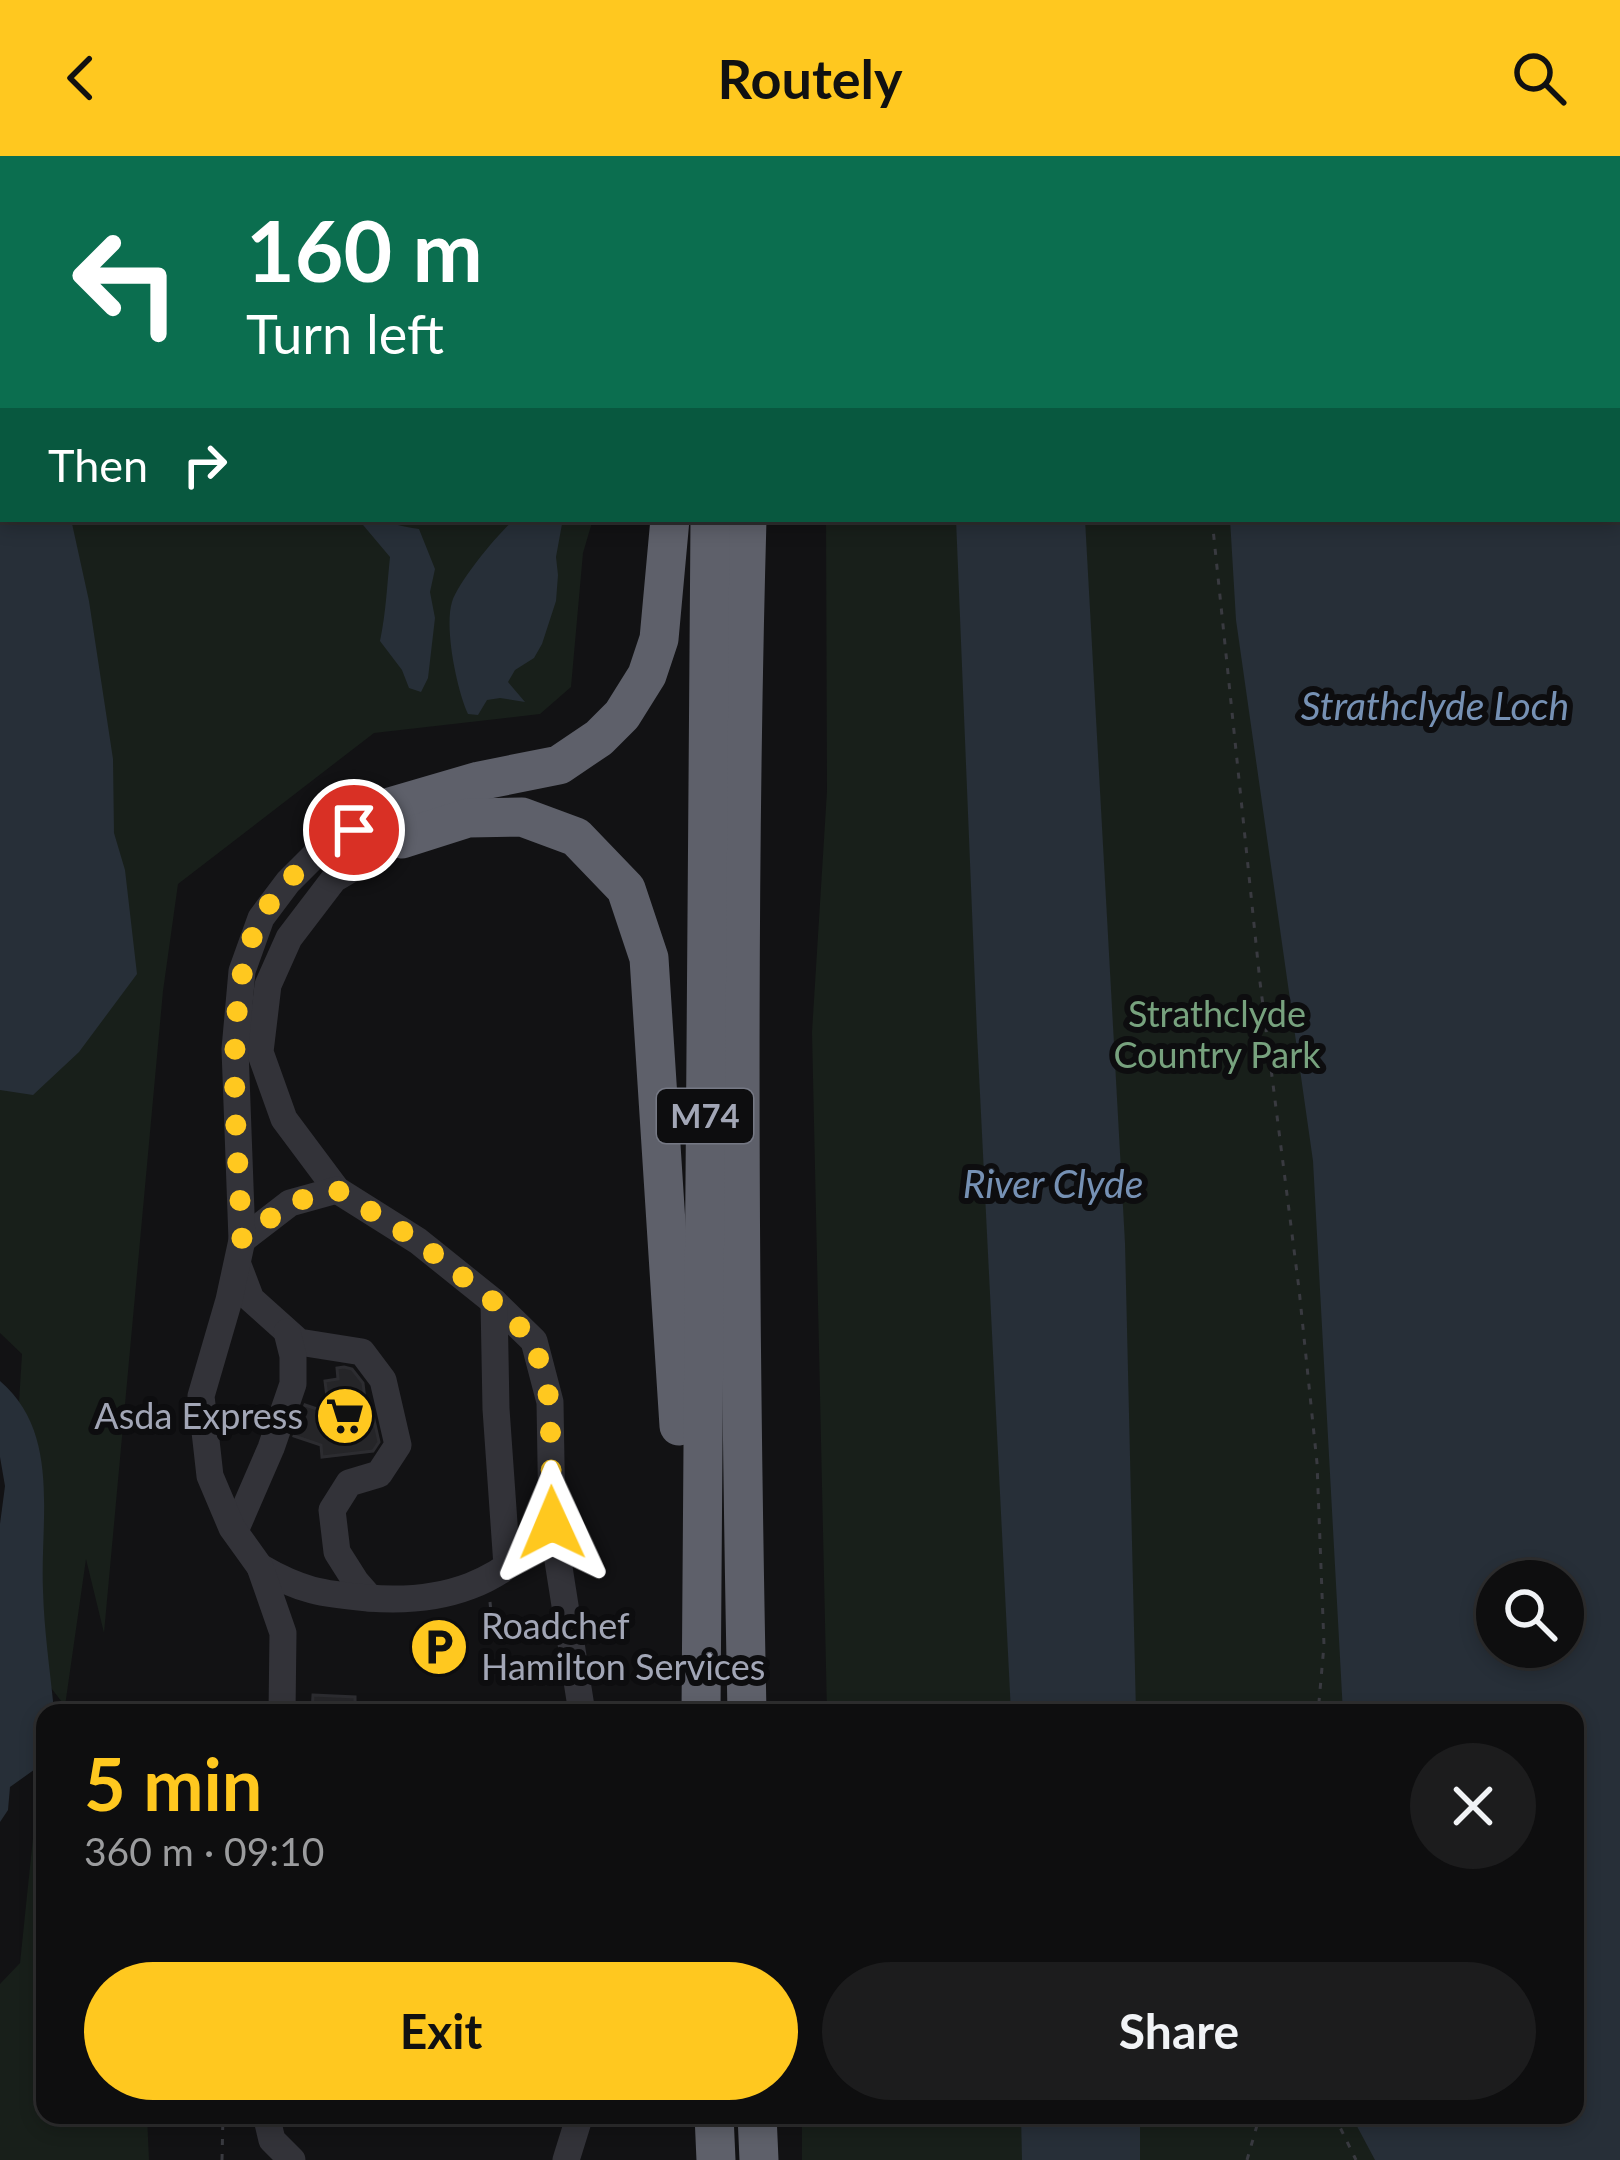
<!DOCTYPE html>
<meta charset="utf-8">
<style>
:root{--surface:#0e0e0f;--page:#1c1c1d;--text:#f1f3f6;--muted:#9b9c9e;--line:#2e2e2f;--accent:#ffc81f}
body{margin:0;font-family:Lato,sans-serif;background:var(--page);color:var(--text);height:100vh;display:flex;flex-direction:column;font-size:45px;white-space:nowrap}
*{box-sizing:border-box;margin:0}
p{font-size:39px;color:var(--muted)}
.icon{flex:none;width:66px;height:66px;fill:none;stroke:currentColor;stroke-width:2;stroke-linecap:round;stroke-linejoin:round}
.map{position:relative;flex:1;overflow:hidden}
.drawer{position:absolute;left:36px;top:1548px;width:1548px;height:420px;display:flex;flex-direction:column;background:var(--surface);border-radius:24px;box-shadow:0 6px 18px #0003,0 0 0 3px var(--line)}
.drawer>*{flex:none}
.guide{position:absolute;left:0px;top:0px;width:1620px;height:366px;box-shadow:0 6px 18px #0003,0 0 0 3px var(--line);background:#0b6e4f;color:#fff;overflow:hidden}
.tools{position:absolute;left:1476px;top:1404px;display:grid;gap:24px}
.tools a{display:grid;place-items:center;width:108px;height:108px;border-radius:50%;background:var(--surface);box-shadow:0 6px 18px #0003,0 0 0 3px var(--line);font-size:60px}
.pin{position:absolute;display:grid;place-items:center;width:102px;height:102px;color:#fff;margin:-51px;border:6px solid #fff;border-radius:50%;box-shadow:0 3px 12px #0007}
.me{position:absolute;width:132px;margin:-66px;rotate:359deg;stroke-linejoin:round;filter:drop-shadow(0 0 9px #0008)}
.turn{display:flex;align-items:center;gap:42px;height:252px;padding:0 48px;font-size:54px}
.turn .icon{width:156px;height:156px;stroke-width:2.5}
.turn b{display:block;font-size:84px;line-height:102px}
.then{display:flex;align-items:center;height:114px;padding:0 48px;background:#0003;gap:24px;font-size:45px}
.round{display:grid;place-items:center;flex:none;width:126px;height:126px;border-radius:63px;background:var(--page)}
.summary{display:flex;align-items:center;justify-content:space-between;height:204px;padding:0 48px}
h1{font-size:72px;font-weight:700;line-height:90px;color:var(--accent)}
.cta{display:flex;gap:24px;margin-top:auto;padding:24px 48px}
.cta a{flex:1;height:138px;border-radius:72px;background:var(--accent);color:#111;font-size:48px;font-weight:700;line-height:138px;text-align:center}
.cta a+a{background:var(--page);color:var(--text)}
header{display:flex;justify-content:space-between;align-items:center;height:156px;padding:0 48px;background:var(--accent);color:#111;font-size:54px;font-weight:700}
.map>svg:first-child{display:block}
</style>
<header><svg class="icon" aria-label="back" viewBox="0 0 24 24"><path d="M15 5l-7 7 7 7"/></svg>Routely<svg class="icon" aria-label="search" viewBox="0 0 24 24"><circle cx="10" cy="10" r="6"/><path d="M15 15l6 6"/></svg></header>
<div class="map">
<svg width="1620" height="2004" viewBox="0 0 1620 2004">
<rect width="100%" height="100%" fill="#121214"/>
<g fill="#181f1a" fill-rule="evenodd">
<polygon points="0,0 623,0 623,3 3,3 3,363 593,363 583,397 571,531 540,558 374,577 178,728 163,835 104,1477 86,1403 65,1550 5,1472 22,1198 0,1177"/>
<path d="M824 0H1620V2004H802V1959H1575V1557H827L812 876 827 635 826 363H1617V3H824ZM1497 1425H1563V1491H1497Z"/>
<polygon points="45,1649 45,1959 147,1959 149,2004 0,2004 0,1828 20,1807 36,1653"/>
</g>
<g fill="#272f38" fill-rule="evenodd">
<path d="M1239 0H1620V2004H1375L1351 1959H1575V1557H1343L1313 1005 1236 464 1230 363H1617V3H1239ZM1497 1425H1563V1491H1497Z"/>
<polygon points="0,72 3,75 3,363 71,363 89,445 113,603 114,677 125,714 137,818 79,896 33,939 0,934"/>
<path d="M358 363C380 363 397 370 419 373L435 413 430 436 435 462 428 522 421 536 409 532 402 514 380 485C386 457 387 429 390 401Z"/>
<path d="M515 363H560L562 368 556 401 558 419 556 445 542 488 534 502 515 514 508 526 525 546 500 542 487 544 478 559 468 558C457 534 444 472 452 446 458 426 499 376 515 363Z"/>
<polygon points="956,363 1085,363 1125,1087 1136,1557 1011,1557 977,878"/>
<path d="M0 1225C61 1277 40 1362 43 1434 44 1474 50 1514 54 1554V1557H45V1606L10 1631 8 1654 0 1666V1368L5 1330 0 1301Z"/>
<polygon points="1021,1959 1140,1959 1140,2004 1022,2004"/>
</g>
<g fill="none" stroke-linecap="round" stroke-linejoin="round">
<polyline stroke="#272f38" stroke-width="6" points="152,3 153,0"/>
</g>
<g fill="#252528" stroke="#2c2c30" stroke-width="3">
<polygon points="344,1211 352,1213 363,1227 366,1252 371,1251 379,1286 373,1295 322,1301 321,1289 294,1280 305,1249 329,1257 325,1225 338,1223 337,1212"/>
<polygon points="313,1539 355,1541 355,1557 312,1557"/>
</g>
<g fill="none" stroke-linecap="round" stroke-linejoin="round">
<g stroke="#393a40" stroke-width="3" stroke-dasharray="6 9" stroke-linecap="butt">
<polyline points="1217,3 1217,0"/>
<polyline points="1212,363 1260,826 1299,1133 1317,1307 1324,1489 1318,1557"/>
<polyline points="490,1446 494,1489"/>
<polyline points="1334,1959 1356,2004"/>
<polyline points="222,2004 223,1959"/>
<polyline points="1247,2004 1260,1959"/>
</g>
<g stroke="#333339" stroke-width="27">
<polyline points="402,683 334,723 289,782 268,829 260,896 284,963 337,1034 418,1085 494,1146 534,1185 550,1246 552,1367 582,1557"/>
<polyline points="242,1084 290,1047 337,1034"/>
<polyline points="238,1109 251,1143 299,1186 362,1196 383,1224 398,1289 379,1318 349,1327 332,1354 337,1396 356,1426 370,1442"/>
<polyline points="494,1146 496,1253 507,1410"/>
<polyline points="235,1375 271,1292 293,1228 293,1200 287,1176"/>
<path d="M260 1411C301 1435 322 1438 368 1442 443 1448 504 1429 552 1367"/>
<polyline points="282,1557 283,1477 260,1411 232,1372 210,1320 201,1240 229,1144 242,1084 235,893 242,815 261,762 288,726 318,696 390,651"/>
<polyline points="266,1959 272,1984 292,2004"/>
<polyline points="566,2004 580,1959"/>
</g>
<g stroke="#5e606a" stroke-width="39">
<polyline points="702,3 702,0"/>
<polyline points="768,3 768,0"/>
<path d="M747 363C736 761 739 1159 747 1557"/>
<polyline points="390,651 479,625 559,609 599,582 622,559 647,519 659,483 670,363"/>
<polyline points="402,683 468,662 522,661 576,681 626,733 649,802 679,1270"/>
<polyline points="701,1557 710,363"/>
<polyline points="714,1959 716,2004"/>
<polyline points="757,1959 759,2004"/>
</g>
</g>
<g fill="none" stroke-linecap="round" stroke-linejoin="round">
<path stroke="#ffc81f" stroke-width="21" stroke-dasharray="0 37.8" d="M354 674C318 696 281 724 261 762 219 838 239 997 242 1084L290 1047 337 1034 418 1085 494 1146 534 1185 550 1246 552 1367"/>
</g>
<defs>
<symbol id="supermarket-disc" viewBox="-11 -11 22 22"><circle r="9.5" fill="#ffc81f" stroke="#0d0d0f"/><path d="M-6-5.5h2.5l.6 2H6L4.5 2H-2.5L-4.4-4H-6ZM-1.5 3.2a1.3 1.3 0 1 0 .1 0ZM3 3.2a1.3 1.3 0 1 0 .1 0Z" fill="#111"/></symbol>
<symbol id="parking-disc" viewBox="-11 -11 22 22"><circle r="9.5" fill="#ffc81f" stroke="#0d0d0f"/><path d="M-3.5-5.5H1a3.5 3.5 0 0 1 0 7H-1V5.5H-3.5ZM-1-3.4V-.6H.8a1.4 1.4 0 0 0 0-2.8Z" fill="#111"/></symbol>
</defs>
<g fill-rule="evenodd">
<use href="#supermarket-disc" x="312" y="1227" width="66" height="66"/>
<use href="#parking-disc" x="406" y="1458" width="66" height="66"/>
</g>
<g text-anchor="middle" stroke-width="12" stroke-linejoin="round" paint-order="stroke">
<rect fill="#0d0d0f" stroke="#757884" stroke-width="3" x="657" y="933" width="96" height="54" rx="9"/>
<g font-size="33" font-weight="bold" fill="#a2a6b6">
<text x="705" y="972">M74</text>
</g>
<g font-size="36" fill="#77a27e" stroke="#0d0d0f">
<text x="1217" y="871">Strathclyde<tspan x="1217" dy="41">Country Park</tspan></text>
</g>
<g font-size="36" fill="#a2a6b6" stroke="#0d0d0f" text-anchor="end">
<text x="303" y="1273">Asda Express</text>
<text x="481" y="1483" text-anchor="start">Roadchef<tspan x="481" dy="41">Hamilton Services</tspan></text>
</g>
<g font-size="39" font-style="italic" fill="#7691b4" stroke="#0d0d0f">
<text x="1435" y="564">Strathclyde Loch</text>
<text x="1053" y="1042">River Clyde</text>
</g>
</g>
</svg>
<div class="tools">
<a><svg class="icon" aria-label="search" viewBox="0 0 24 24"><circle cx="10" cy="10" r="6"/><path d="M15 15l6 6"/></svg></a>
</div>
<div class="pin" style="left:354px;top:674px;background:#d93025"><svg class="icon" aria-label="arrive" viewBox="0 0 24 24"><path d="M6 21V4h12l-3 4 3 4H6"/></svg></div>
<svg class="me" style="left:552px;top:1367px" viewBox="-20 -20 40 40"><path d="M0-17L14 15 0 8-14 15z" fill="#ffc81f" stroke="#fff" stroke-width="4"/></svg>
<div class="guide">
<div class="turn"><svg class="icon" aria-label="left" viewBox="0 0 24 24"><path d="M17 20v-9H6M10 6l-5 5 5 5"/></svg><div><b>160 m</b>Turn left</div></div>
<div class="then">Then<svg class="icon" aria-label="right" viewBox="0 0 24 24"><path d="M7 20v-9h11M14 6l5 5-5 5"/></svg></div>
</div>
<section class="drawer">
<div class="summary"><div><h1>5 min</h1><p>360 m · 09:10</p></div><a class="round"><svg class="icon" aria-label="close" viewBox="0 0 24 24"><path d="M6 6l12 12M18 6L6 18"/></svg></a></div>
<div class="cta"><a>Exit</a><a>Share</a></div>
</section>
</div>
